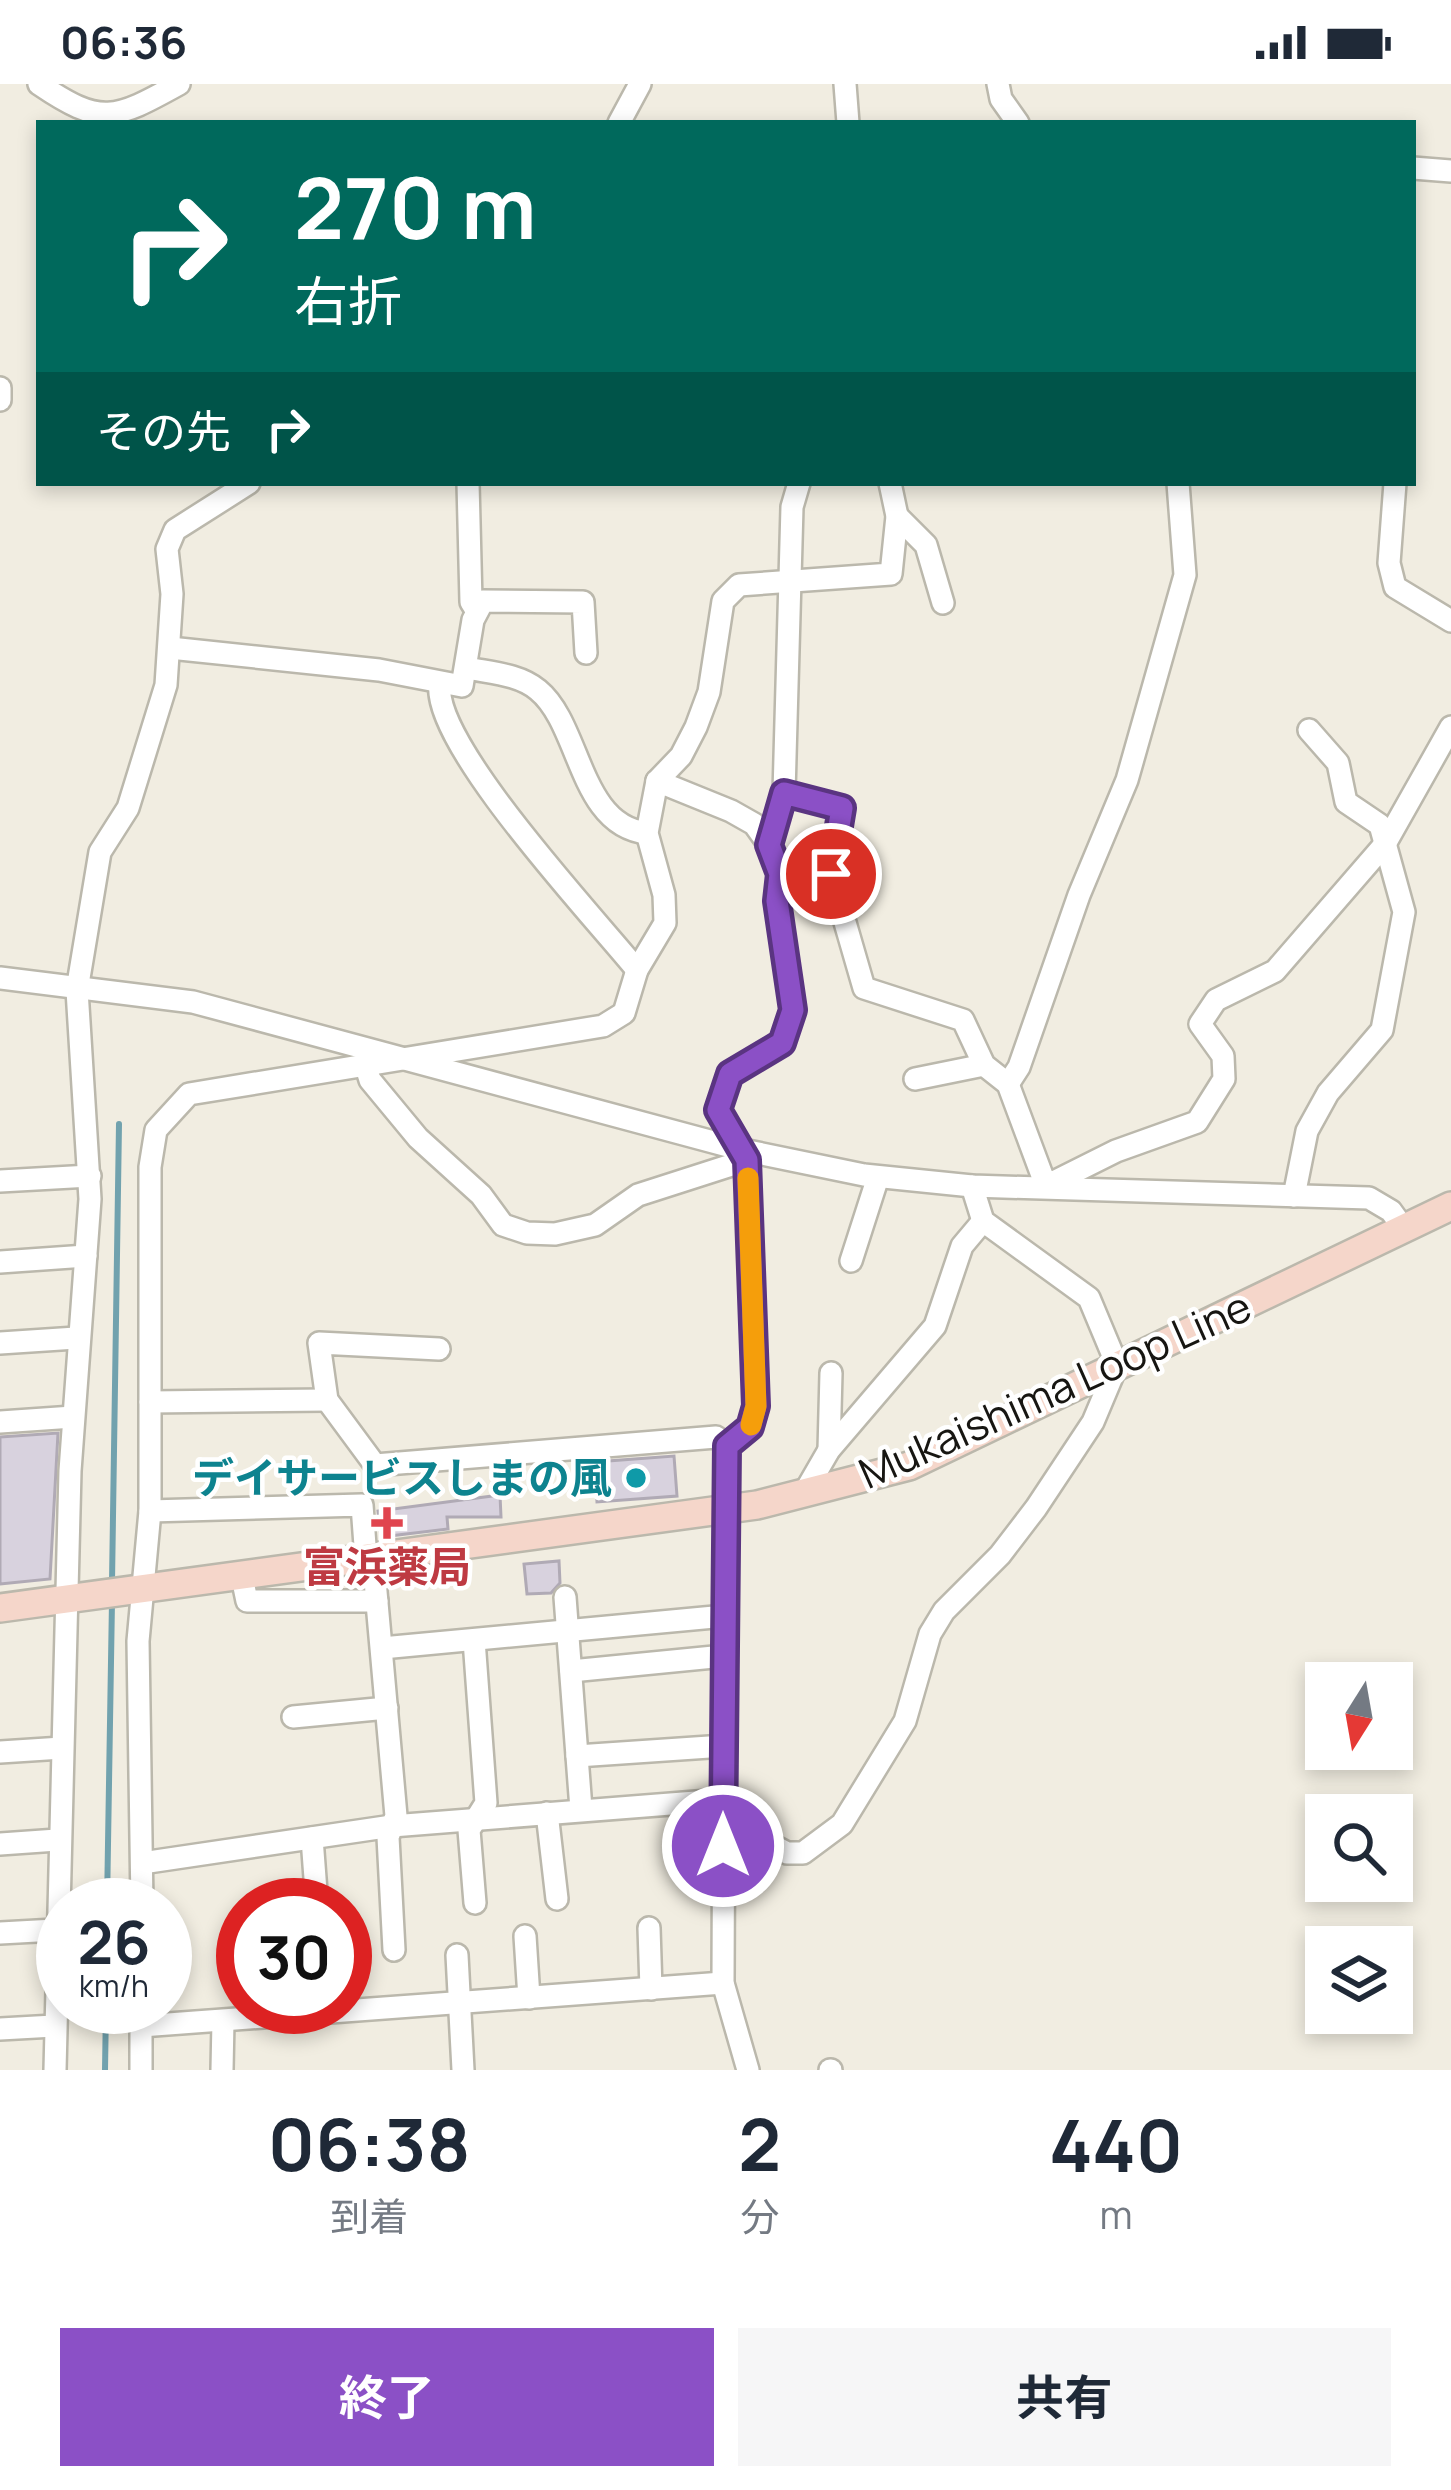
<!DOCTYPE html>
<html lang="ja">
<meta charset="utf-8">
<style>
:root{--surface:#fff;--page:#f6f6f7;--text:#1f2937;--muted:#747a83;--accent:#8b50c6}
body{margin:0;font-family:Manrope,"Noto Sans JP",sans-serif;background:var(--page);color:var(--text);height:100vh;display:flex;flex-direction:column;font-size:45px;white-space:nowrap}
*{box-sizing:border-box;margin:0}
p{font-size:39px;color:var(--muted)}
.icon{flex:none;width:66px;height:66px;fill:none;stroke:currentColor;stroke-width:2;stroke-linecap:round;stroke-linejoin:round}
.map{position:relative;height:1986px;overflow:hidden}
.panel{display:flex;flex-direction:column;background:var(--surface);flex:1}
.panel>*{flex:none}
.guide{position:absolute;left:36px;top:36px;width:1380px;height:366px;border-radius:0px;box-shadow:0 6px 18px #0003;background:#00695c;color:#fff;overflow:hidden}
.needle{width:78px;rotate:191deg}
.tools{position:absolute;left:1305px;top:1578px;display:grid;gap:24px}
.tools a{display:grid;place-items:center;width:108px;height:108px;border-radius:0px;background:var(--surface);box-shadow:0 6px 18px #0003;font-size:60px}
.speed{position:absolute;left:36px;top:1794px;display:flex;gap:24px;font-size:60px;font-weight:700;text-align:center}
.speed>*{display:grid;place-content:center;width:156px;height:156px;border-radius:50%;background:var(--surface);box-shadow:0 6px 18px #0003;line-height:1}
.speed small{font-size:30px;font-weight:400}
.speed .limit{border:18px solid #d22;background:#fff;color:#111}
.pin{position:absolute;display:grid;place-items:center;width:102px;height:102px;color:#fff;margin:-51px;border:6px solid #fff;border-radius:50%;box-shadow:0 3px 12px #0007}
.me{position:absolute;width:132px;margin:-66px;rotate:0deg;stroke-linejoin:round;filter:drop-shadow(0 0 9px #0008)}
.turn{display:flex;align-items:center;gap:42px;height:252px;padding:0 60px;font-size:54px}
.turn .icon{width:156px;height:156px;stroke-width:2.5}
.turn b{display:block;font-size:84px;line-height:102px}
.then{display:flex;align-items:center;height:114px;padding:0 60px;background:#0003;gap:24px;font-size:45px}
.eta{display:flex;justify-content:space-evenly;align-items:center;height:204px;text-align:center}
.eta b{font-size:72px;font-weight:700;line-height:84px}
.button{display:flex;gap:24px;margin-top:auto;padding:24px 60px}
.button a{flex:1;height:138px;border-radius:0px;background:var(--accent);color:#fff;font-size:48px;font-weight:700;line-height:138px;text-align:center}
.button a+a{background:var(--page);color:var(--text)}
.status{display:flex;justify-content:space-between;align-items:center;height:84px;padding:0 60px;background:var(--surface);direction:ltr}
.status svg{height:33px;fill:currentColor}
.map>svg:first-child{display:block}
</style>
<div class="status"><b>06:36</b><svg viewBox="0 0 49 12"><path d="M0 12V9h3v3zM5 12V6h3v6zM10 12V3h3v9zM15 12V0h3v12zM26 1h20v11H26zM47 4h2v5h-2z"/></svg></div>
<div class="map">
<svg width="1451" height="1986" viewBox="0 0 1451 1986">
<rect width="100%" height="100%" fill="#f1ede1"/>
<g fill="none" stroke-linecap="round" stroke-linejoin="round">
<g stroke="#71a2ae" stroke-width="6">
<polyline points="112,1498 119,1040"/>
<polyline points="107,1821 112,1517"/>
<polyline points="105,1986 106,1923"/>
</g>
</g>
<g fill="#d8d2de" stroke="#b0aab5" stroke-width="3">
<polygon points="58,1349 50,1495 0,1500 0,1353"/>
<polygon points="674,1372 677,1412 597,1418 595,1378"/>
<polygon points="500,1411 501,1433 447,1433 448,1445 381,1453 378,1427"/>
<polygon points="559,1477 560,1499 551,1509 527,1510 524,1480"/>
</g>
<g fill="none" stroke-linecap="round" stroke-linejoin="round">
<defs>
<g id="minor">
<path d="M39 0C101 42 114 36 179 0"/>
<polyline points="845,0 848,39"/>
<polyline points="998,0 1001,15 1018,39"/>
<polyline points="619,39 640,0"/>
<polyline points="1413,84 1451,87"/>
<polyline points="0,304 0,316"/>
<polyline points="468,399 471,518 476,526"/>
<polyline points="1395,399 1389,479 1395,503 1451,537"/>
<polyline points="897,432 926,461 943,519"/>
<polyline points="170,564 379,586 462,602 473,536 483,517 583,518 586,569"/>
<path d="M467 584C491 589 519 590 538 606 581 641 579 742 647 749"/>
<path d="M440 600C431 659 594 833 637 886"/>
<polyline points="657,697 731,727 754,740 769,761 780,790 777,817 793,926 782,959 730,990 718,1026 747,1076 756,1322 750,1343 727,1362 725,1426 723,1899 748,1986"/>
<polyline points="784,709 842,724 831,790 864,904 963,936 984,981 1008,1000 1046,1102 1116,1067 1197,1038 1224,995 1223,972 1200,940 1216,916 1275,887 1385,760 1451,643"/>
<polyline points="769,761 784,709 792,423 799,399"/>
<polyline points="0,894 193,918 743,1066 864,1091 972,1102 1369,1114 1391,1127 1404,1145"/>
<polyline points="366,983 370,996 418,1054 481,1111 503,1141 527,1149 555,1150 595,1141 638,1111 747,1076"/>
<polyline points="915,995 984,981"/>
<polyline points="1008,1000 1019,983 1079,811 1127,696 1185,491 1178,399"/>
<polyline points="0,1097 90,1092"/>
<polyline points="1294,1112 1307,1047 1328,1009 1382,946 1404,828 1380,741 1346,718 1338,679 1309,646"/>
<polyline points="851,1177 878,1093"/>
<polyline points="0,1178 86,1172"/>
<polyline points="0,1259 76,1254"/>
<polyline points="439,1265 319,1259 327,1316 375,1381 716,1353 727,1362"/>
<polyline points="150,1318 327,1316"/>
<polyline points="0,1338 73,1333"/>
<polyline points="829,1366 831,1289"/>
<polyline points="803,1411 829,1366 935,1242 962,1162 983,1137"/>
<polyline points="150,1427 362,1421 366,1475"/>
<polyline points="373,1474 396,1732 388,1753 394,1866"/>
<polyline points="242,1493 247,1517 377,1517"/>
<polyline points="565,1513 581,1725"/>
<polyline points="474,1556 486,1719 469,1746 475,1819"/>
<polyline points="382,1564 725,1532"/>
<polyline points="571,1587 724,1572"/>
<polyline points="293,1633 387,1624"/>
<polyline points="0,1668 62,1664"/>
<polyline points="577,1672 724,1662"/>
<polyline points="547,1729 557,1815"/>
<polyline points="312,1754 317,1821"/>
<polyline points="0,1760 57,1756"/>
<polyline points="142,1779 392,1742 734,1715 759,1754 787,1769 803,1769 842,1740 905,1637 930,1550 944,1527 1000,1471 1036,1424 1093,1338 1117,1281 1089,1214 983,1137 972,1102"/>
<polyline points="142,1821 138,1557 150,1427 150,1083 156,1046 189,1010 603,942 624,929 637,886 665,839 664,811 647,749 657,697 681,672 696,643 709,608 723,517 739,501 891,490 897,432 890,399"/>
<polyline points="649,1844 651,1905"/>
<polyline points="0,1849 55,1846"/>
<polyline points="525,1852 529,1914"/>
<polyline points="457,1871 463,1986"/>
<polyline points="141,1942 723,1899"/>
<polyline points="0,1945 54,1942"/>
<polyline points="55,1986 70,1387 90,1115 77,906 100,768 128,724 166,601 172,510 167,465 175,446 249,399"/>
<polyline points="141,1986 141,1923"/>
<polyline points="222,1986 223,1937"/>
<polyline points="830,1986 831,1986"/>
</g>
<polyline id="secondary" points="0,1524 757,1421 909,1382 1451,1122"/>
</defs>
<use href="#minor" stroke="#bbb8ac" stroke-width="26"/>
<use href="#secondary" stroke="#bbb8ac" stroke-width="32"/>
<use href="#minor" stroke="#fff" stroke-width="21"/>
<use href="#secondary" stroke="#f5d6ca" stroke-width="27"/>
</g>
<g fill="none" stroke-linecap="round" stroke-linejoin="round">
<defs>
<polyline id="route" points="723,1762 727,1362 750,1343 756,1322 747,1076 718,1026 730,990 782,959 793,926 777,817 780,790 769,761 784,709 842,724 831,790"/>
</defs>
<use href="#route" stroke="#5a3481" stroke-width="30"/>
<use href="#route" stroke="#8b50c6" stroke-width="21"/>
<polyline stroke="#f59e0b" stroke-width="21" points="748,1094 756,1322 751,1341"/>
</g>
<circle fill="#0f9aa8" stroke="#fff" stroke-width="4.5" cx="636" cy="1394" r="12"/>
<path fill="#e0444e" stroke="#fff" stroke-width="4.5" d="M381 1421h12v12h12v12h-12v12h-12v-12h-12v-12h12z"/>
<g text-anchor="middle" stroke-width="9" stroke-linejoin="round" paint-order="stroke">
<g font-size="42" fill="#171612" stroke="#fff">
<text transform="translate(1055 1306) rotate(-24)" y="15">Mukaishima Loop Line</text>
</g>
<g font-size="42" font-weight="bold" fill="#0d838f" stroke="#fff" text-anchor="end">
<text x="612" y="1409">デイサービスしまの風</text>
</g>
<g font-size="42" font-weight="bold" fill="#be3a42" stroke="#fff">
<text x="387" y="1498">富浜薬局</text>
</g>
</g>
</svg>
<div class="tools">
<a><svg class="needle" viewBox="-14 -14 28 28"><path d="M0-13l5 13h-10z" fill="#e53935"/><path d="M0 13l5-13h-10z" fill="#747a83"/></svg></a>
<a><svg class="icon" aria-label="search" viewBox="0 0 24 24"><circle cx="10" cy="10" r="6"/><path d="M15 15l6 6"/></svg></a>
<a><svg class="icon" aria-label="layers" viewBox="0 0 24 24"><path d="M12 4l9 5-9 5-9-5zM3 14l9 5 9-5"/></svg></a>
</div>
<div class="speed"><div>26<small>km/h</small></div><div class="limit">30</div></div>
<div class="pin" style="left:831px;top:790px;background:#d93025"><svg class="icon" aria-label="arrive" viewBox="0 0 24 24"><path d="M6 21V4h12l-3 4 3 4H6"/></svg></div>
<svg class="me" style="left:723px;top:1762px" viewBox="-20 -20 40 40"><circle r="17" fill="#8b50c6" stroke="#fff" stroke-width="3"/><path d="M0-11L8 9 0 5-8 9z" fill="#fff"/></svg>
<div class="guide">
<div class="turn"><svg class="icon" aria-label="right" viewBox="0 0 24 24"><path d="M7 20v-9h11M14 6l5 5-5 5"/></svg><div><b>270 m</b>右折</div></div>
<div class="then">その先<svg class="icon" aria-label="right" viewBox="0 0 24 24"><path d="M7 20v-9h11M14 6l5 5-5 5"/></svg></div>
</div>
</div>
<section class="panel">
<div class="eta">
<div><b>06:38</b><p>到着</p></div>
<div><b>2</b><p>分</p></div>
<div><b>440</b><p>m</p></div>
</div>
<div class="button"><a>終了</a><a>共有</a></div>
</section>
